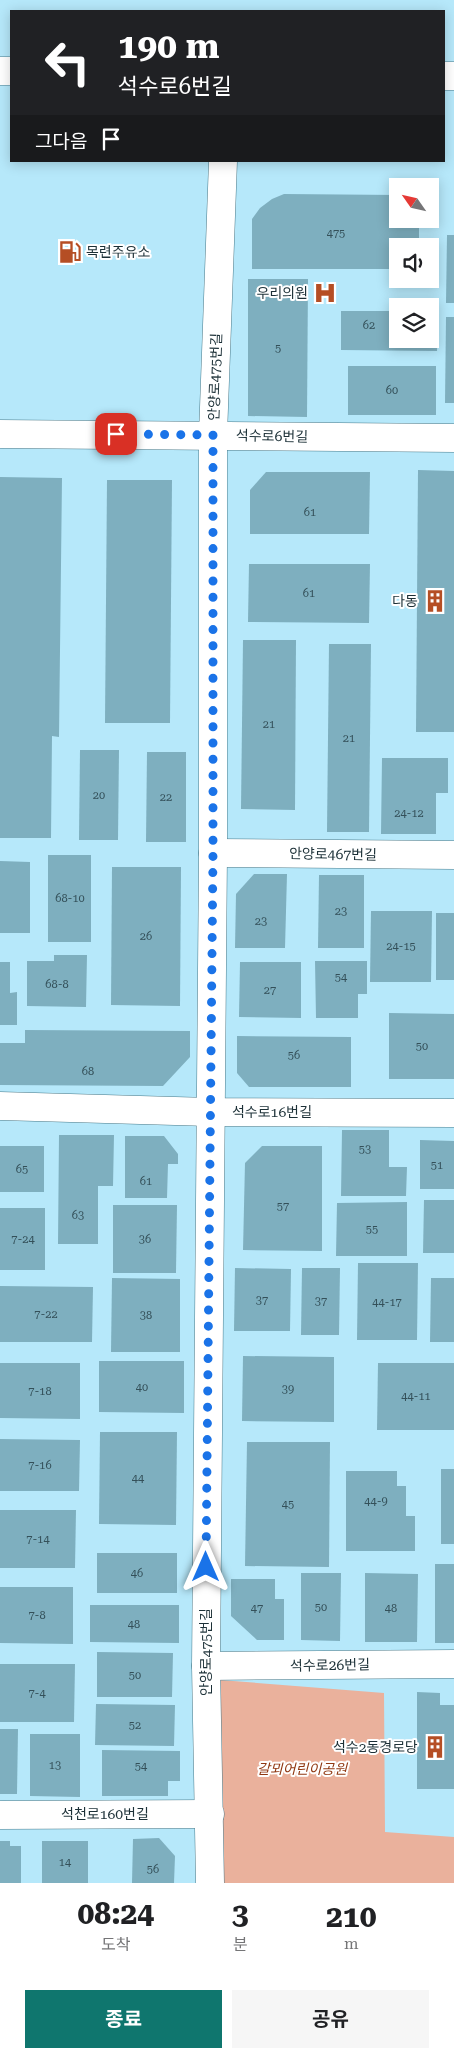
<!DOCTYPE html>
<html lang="ko">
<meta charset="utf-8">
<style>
:root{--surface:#fff;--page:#f6f6f6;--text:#202124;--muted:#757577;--accent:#0f766e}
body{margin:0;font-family:"Roboto Serif","Noto Sans KR",serif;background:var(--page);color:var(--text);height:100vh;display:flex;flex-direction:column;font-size:19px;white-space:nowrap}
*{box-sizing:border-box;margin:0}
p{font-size:16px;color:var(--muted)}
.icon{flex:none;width:28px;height:28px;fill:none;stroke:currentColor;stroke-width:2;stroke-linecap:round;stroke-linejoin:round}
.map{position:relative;height:1883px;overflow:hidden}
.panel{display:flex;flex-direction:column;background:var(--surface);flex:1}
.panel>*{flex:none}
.top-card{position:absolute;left:10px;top:10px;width:435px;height:152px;border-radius:0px;box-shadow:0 2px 12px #0003;background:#202124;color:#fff;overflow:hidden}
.needle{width:32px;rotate:304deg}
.fabs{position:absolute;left:389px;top:178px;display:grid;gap:10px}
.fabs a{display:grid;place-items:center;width:50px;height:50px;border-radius:0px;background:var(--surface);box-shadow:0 2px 12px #0003;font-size:25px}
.pin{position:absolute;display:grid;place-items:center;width:42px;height:42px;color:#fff;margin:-21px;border-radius:10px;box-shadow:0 2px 8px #0006}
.me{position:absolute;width:55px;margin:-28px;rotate:0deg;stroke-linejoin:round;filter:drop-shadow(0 0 4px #0008)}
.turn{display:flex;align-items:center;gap:18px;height:105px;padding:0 25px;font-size:22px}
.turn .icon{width:65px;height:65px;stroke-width:2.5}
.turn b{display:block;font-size:35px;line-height:42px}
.then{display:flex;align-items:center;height:48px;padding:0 25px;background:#0003;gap:10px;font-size:19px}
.eta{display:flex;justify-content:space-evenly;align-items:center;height:85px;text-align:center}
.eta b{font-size:30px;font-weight:700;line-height:35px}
.action{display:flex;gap:10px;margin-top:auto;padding:10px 25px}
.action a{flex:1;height:58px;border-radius:0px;background:var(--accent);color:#fff;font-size:20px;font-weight:700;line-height:58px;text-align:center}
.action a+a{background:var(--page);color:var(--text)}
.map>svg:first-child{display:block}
</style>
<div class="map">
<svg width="454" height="1883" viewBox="0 0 454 1883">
<rect width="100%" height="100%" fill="#b6e8fa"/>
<polygon fill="#eab19c" points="220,1680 384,1693 385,1832 454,1837 454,1883 221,1883"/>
<g fill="#7eafbf">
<polygon points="284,194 398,195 398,219 419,219 419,246 398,246 398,269 252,269 252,219 260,208 272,199"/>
<polygon points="447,235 454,235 454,303 446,303"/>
<polygon points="248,279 308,279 307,417 248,416"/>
<polygon points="341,311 398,311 398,339 430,339 430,311 438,311 437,351 341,350"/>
<polygon points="446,317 454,317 454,403 445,403"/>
<rect x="348" y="366" width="88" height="49"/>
<polygon points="418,470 454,471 454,732 416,732"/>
<polygon points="266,472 370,472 369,534 250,534 250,490"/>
<polygon points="0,477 62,478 59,737 52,736 51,838 0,838"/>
<polygon points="107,480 172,480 170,723 105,723"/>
<polygon points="249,564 370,564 369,623 248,622"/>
<polygon points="243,640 296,640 295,810 241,809"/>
<polygon points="329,644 371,644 369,832 327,832"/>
<polygon points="80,750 119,750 118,840 79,840"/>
<polygon points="147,752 186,752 186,842 146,842"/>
<polygon points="382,758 448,758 448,793 436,793 436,834 381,834"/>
<rect x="48" y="855" width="43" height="87"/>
<polygon points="0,861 30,862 30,933 0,933"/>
<polygon points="112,867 181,867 180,1006 111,1005"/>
<polygon points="254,874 287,874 285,948 235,948 236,894"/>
<polygon points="319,875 364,875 364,948 318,948"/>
<polygon points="371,911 432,911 431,982 370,982"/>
<rect x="436" y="913" width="18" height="67"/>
<polygon points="54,955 87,955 86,1007 27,1006 27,961 54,961"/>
<polygon points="315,961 367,961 367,994 358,994 358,1018 316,1018"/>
<polygon points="0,962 10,962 10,993 17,992 17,1025 0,1025"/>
<polygon points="240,962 301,962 301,1018 239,1017"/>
<polygon points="389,1013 454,1014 454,1079 389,1079"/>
<polygon points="25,1030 190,1031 190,1057 163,1086 0,1085 0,1043 25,1043"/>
<polygon points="237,1036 351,1037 351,1087 249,1087 237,1073"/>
<polygon points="342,1130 389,1130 389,1167 407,1167 406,1196 341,1196"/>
<polygon points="59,1135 114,1135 113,1186 98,1186 98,1244 58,1244"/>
<polygon points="125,1136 164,1136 178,1154 178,1164 168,1164 167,1198 125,1198"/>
<polygon points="420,1140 454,1141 454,1189 420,1189"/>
<rect x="0" y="1146" width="44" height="46"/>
<polygon points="262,1146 322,1146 322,1251 243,1250 245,1163"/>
<polygon points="424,1200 454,1200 454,1253 423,1253"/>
<polygon points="407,1202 407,1256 336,1256 337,1203"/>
<polygon points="113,1205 177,1205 176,1273 113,1273"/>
<rect x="0" y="1208" width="45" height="62"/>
<polygon points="358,1263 418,1263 417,1340 357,1340"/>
<polygon points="235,1268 291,1269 290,1331 234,1331"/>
<polygon points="302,1268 340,1268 339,1335 301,1335"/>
<polygon points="112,1278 180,1279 180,1352 111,1352"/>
<polygon points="431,1278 454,1278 454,1342 430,1342"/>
<polygon points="0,1286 93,1287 92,1342 0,1342"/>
<polygon points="243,1356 334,1357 334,1422 242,1421"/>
<polygon points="99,1361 184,1361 184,1413 99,1412"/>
<polygon points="0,1363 80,1363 80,1419 0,1418"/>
<polygon points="378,1363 454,1363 454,1430 377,1430"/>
<polygon points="100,1432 177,1432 176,1525 99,1524"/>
<polygon points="0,1439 80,1440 79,1491 0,1491"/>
<polygon points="247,1442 330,1442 329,1567 245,1566"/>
<rect x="441" y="1469" width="13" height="75"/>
<polygon points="346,1471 397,1471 397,1486 406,1486 406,1516 415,1516 415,1551 346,1551"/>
<polygon points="0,1510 76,1510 75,1568 0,1568"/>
<rect x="97" y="1553" width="80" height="40"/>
<rect x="435" y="1564" width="19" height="79"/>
<polygon points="301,1573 341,1573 340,1641 301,1640"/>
<polygon points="365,1573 418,1574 417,1642 365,1642"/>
<polygon points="231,1579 275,1579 275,1599 284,1599 284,1640 257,1640 231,1616"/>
<polygon points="0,1587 73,1587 73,1644 0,1643"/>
<polygon points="90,1605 179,1605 179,1643 90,1642"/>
<polygon points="97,1652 173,1653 172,1697 97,1697"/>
<polygon points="0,1664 75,1664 74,1722 0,1722"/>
<polygon points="417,1692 440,1693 440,1705 454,1705 454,1789 417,1789"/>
<polygon points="96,1704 175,1705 174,1746 95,1745"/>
<polygon points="0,1729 18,1729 17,1794 0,1794"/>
<polygon points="30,1734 80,1734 80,1797 30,1796"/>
<polygon points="102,1750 180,1751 180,1781 168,1781 168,1796 102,1796"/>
<polygon points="159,1838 175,1856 174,1883 132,1883 133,1839"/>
<polygon points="0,1841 10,1841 10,1846 21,1846 21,1883 0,1883"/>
<rect x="42" y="1841" width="46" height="42"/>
</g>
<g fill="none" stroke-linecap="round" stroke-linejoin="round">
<defs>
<g id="minor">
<polyline points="0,434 454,438"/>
<polyline points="213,853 454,855"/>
<polyline points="0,1106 210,1112 454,1113"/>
<polyline points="206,1666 454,1664"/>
<polyline points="0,1815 210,1814"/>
<polyline points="210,1883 206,1666 213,853 213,435 223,161"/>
</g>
<g id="tertiary">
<polyline points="0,71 11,71"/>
<polyline points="444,76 454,76"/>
</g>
</defs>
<use href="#minor" stroke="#4a7a89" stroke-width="29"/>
<use href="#tertiary" stroke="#4a7a89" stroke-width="29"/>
<use href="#minor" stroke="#fff" stroke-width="28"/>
<use href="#tertiary" stroke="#fff" stroke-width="28"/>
</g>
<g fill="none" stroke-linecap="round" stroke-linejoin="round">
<polyline stroke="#1a73e8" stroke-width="9" stroke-dasharray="0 16.2" points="116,434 213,435 213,853 206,1567"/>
</g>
<defs>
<symbol id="fuel-bare" viewBox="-9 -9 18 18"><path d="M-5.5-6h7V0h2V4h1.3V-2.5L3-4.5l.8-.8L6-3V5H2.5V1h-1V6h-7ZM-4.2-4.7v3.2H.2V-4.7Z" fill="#b54e24" stroke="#fff" stroke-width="2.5" paint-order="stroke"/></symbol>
<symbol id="hospital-bare" viewBox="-9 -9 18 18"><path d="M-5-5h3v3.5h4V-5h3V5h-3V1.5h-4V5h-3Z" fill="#b54e24" stroke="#fff" stroke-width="2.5" paint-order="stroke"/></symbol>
<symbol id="building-bare" viewBox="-9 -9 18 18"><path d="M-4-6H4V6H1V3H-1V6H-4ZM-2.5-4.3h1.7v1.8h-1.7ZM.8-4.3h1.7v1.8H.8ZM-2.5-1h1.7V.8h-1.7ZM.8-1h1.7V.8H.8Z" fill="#b54e24" stroke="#fff" stroke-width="2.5" paint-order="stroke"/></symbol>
</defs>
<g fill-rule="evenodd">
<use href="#fuel-bare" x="54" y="236" width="32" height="32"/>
<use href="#hospital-bare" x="309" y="277" width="32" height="32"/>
<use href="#building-bare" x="419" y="585" width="32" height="32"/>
<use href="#building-bare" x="419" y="1731" width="32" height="32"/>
</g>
<g text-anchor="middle" stroke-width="4" stroke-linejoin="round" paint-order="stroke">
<g font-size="11" fill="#345059">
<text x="336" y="237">475</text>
<text x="369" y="329">62</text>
<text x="278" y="352">5</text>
<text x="392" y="394">60</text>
<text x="310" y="516">61</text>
<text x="309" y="597">61</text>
<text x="269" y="728">21</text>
<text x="349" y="742">21</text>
<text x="99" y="799">20</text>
<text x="166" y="801">22</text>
<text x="409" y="817">24-12</text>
<text x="70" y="902">68-10</text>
<text x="341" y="915">23</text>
<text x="261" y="925">23</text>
<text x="146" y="940">26</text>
<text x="401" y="950">24-15</text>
<text x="341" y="981">54</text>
<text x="57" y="988">68-8</text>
<text x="270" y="994">27</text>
<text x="422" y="1050">50</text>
<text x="294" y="1059">56</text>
<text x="88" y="1075">68</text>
<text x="365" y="1153">53</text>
<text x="437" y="1169">51</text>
<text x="22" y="1173">65</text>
<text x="146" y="1185">61</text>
<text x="283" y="1210">57</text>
<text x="78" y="1219">63</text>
<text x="372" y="1233">55</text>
<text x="23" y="1243">7-24</text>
<text x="145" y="1243">36</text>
<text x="262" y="1304">37</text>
<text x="321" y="1305">37</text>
<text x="387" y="1306">44-17</text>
<text x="46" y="1318">7-22</text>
<text x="146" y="1319">38</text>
<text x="142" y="1391">40</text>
<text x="288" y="1393">39</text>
<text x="40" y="1395">7-18</text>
<text x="416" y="1400">44-11</text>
<text x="40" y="1469">7-16</text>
<text x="138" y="1482">44</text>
<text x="376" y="1505">44-9</text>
<text x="288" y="1508">45</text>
<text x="38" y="1543">7-14</text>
<text x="137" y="1577">46</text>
<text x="321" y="1611">50</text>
<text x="257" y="1612">47</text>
<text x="391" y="1612">48</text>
<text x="37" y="1619">7-8</text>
<text x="134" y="1628">48</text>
<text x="135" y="1679">50</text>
<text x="37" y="1697">7-4</text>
<text x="135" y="1729">52</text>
<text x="55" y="1769">13</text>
<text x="141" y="1770">54</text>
<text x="65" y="1866">14</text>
<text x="153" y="1873">56</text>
</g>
<g font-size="14" fill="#1c3037" stroke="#fff" text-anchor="end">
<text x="86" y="257" text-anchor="start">목련주유소</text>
<text x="308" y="298">우리의원</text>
<text x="418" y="606">다동</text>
<text x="418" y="1752">석수2동경로당</text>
</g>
<g font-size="14" fill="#1c3037" stroke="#fff">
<text transform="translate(215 377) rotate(-88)" y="5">안양로475번길</text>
<text transform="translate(272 436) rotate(1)" y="5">석수로6번길</text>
<text transform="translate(333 854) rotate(1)" y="5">안양로467번길</text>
<text x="272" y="1117">석수로16번길</text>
<text transform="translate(206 1652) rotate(-90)" y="5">안양로475번길</text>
<text transform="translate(330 1665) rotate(-1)" y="5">석수로26번길</text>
<text x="105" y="1819">석천로160번길</text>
</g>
<g font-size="14" font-style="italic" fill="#903812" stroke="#fff">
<text x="302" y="1774">갈뫼어린이공원</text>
</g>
</g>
</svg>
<div class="fabs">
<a><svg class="needle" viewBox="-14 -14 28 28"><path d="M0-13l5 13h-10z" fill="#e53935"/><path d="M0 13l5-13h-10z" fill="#757577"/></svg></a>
<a><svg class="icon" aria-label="sound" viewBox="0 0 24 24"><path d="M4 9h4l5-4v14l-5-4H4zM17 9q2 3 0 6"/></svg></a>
<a><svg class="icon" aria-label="layers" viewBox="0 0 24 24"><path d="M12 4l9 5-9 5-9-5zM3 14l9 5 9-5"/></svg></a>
</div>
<div class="pin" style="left:116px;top:434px;background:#d93025"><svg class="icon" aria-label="arrive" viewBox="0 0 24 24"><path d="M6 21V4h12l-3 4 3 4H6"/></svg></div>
<svg class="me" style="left:206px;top:1567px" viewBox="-20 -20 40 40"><path d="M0-17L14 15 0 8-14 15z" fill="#1a73e8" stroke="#fff" stroke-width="4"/></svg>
<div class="top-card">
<div class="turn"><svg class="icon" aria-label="left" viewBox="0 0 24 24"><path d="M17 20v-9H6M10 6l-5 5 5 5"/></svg><div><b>190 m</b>석수로6번길</div></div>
<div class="then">그다음<svg class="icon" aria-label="arrive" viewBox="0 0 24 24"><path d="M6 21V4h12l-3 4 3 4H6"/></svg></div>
</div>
</div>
<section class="panel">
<div class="eta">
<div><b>08:24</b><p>도착</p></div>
<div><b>3</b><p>분</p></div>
<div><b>210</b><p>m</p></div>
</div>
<div class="action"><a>종료</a><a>공유</a></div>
</section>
